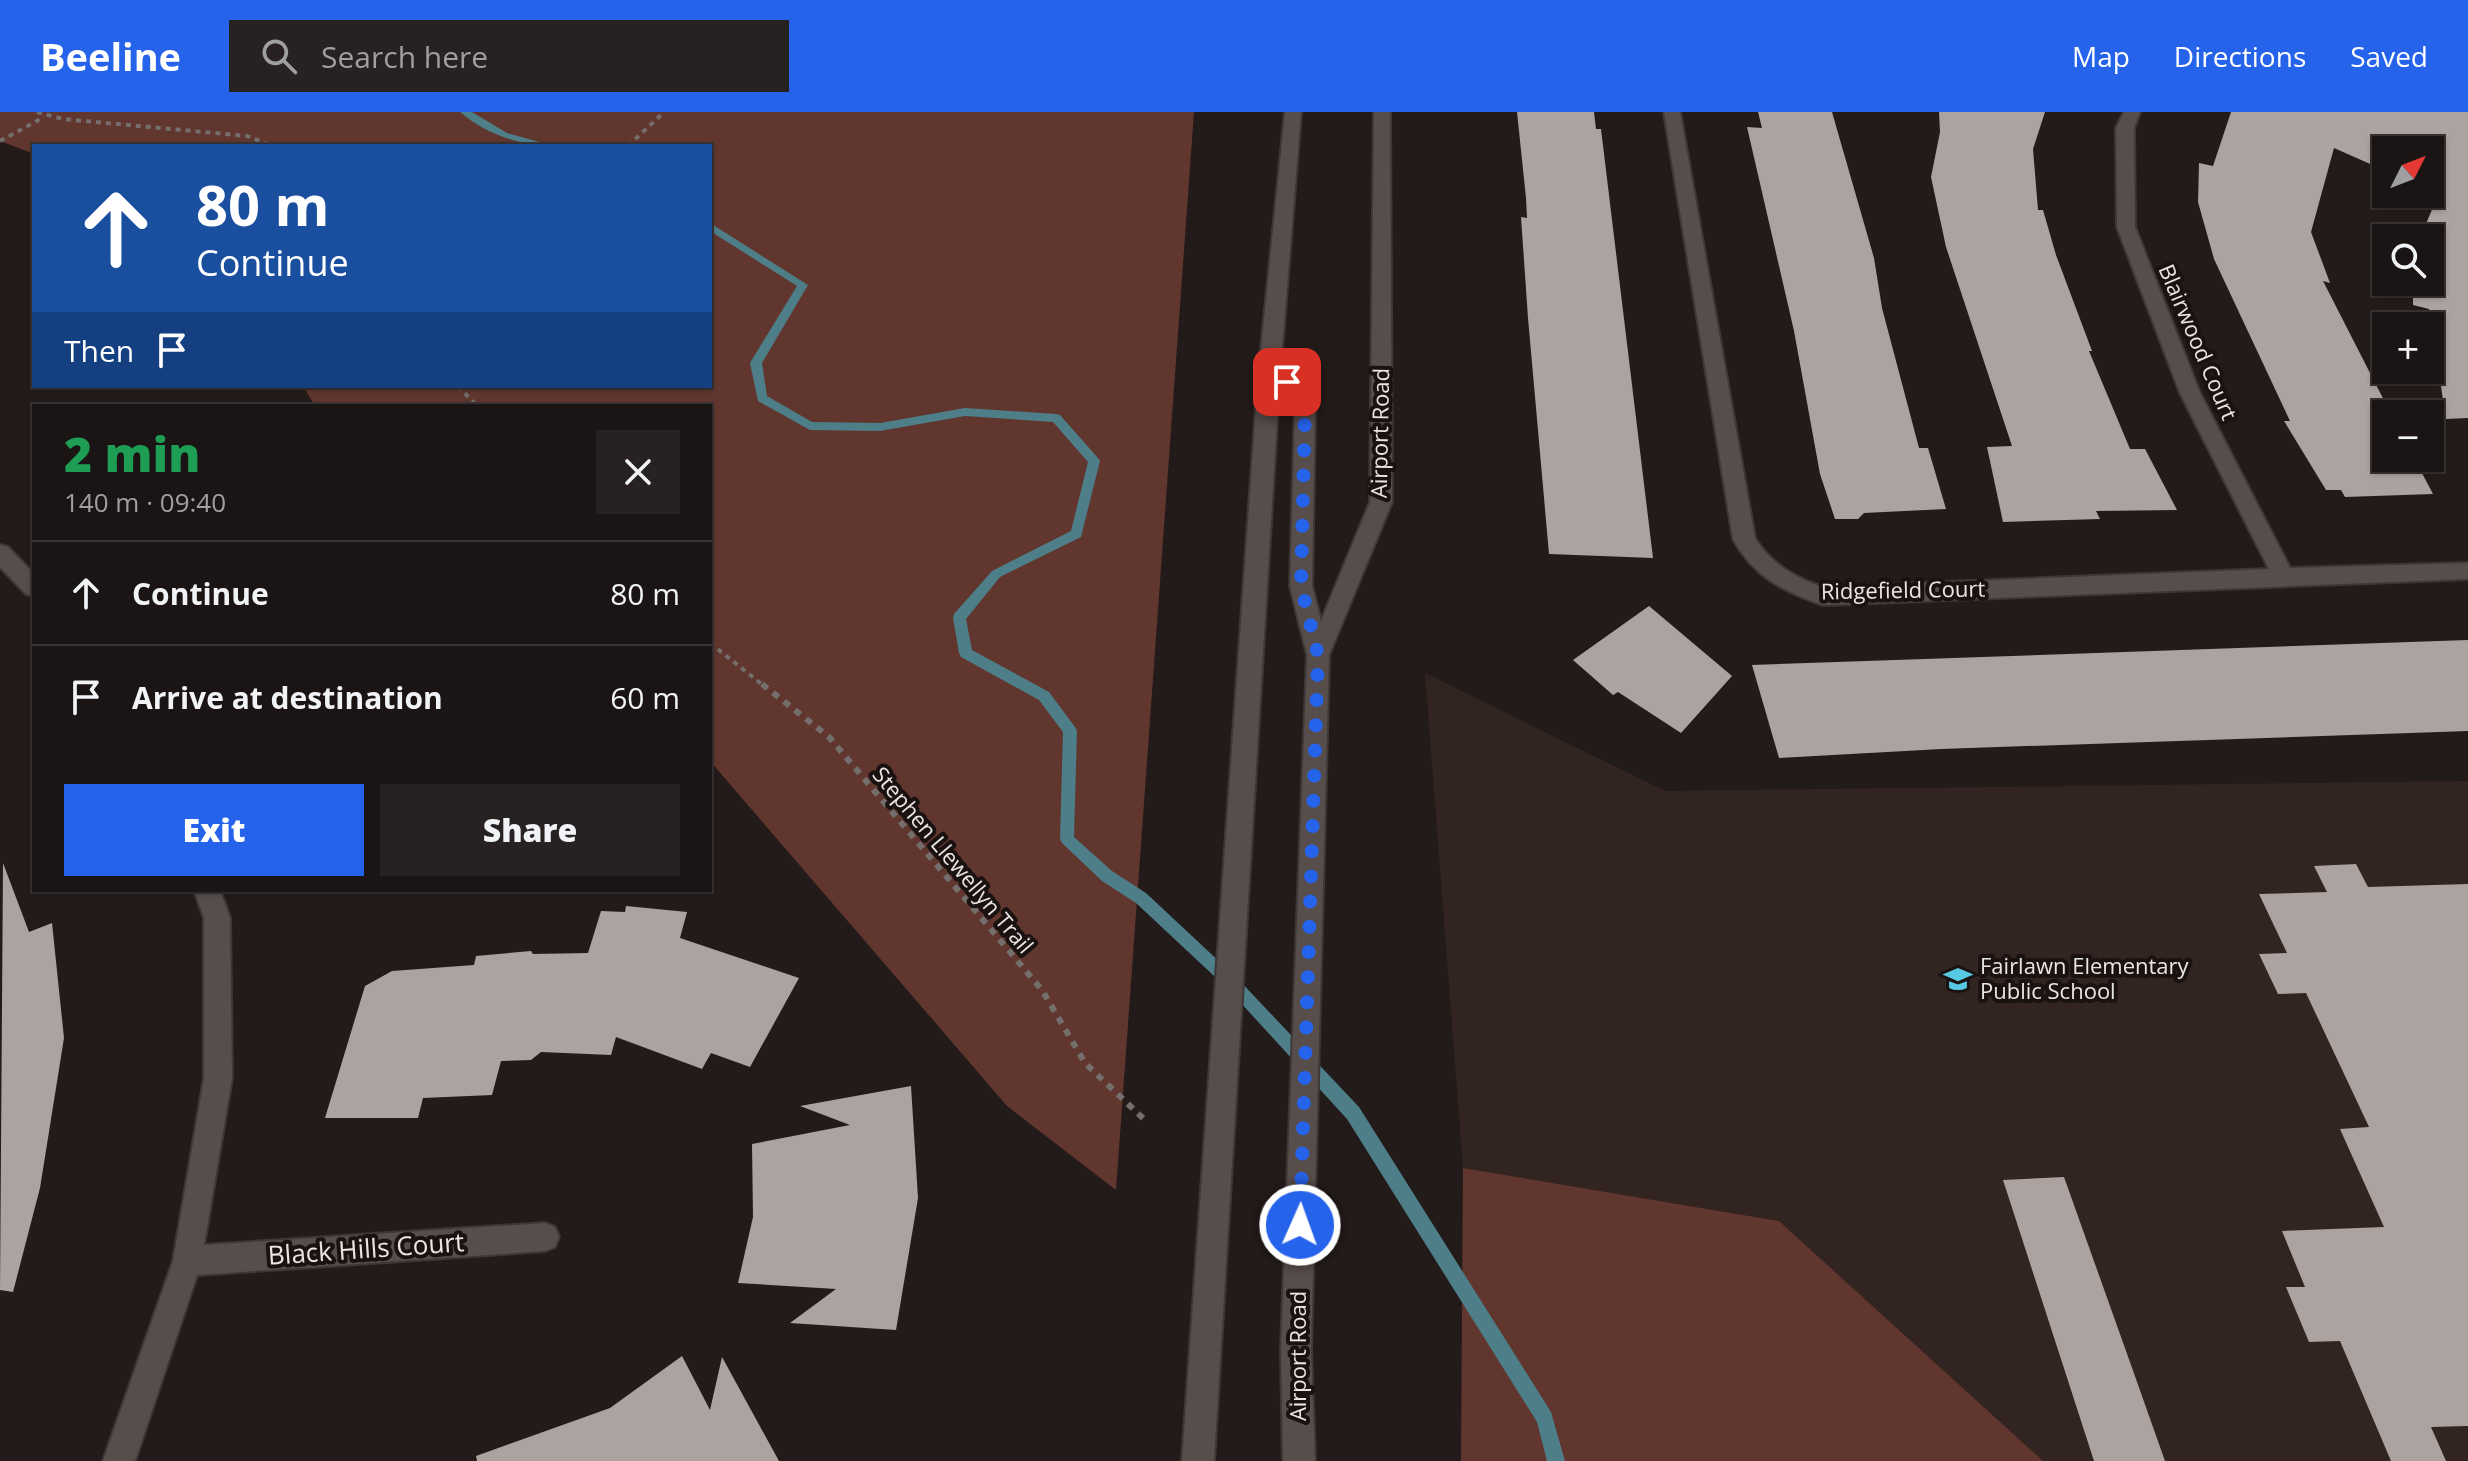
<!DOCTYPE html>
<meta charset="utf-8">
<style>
:root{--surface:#1a1414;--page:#272122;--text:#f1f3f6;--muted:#9f9ea0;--line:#383334;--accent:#2563eb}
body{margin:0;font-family:"Open Sans",sans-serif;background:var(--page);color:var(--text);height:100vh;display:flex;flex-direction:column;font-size:30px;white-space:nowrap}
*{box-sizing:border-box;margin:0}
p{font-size:26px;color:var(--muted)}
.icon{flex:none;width:44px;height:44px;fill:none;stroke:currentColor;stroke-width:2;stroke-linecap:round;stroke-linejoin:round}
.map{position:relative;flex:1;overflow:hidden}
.sheet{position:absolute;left:32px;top:292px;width:680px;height:488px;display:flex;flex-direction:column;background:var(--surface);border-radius:0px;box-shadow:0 2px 6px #0004,0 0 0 2px var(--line)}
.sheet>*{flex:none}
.top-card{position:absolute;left:32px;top:32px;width:680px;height:244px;border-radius:0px;box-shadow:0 2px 6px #0004,0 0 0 2px var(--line);background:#1a4fa0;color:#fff;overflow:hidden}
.needle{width:52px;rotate:48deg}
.controls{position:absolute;left:2372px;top:24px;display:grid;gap:16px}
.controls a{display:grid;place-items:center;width:72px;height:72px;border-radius:0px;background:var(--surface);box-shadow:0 2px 6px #0004,0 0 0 2px var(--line);font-size:40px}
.pin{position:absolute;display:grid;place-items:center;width:68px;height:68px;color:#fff;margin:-34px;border-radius:16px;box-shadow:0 4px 12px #0006}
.me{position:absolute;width:88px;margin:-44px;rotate:2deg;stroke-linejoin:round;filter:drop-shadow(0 0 6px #0008)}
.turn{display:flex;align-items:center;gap:28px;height:168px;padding:0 32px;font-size:36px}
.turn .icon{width:104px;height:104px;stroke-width:2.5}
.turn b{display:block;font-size:56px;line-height:68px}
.then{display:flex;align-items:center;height:76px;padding:0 32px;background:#0003;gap:16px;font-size:30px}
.round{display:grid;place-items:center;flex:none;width:84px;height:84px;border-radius:0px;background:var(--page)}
.head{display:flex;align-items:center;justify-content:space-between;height:136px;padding:0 32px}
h1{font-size:48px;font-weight:800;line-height:60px;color:#1e9e55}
.primary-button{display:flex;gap:16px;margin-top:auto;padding:16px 32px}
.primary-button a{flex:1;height:92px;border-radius:0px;background:var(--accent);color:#fff;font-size:32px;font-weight:800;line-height:92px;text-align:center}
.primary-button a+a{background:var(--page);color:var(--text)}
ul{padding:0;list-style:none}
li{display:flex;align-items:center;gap:24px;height:104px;padding:0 32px;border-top:2px solid var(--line)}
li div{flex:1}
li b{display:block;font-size:30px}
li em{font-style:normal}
header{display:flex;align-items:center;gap:48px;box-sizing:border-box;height:112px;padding:0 40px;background:var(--accent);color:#fff}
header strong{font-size:38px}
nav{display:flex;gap:44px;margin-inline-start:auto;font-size:28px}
.search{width:560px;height:72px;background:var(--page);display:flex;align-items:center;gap:20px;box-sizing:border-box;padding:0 28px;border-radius:0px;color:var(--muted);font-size:30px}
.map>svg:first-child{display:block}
</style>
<header>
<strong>Beeline</strong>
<div class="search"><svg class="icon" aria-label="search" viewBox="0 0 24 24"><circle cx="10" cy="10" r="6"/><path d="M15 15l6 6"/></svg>Search here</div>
<nav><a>Map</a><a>Directions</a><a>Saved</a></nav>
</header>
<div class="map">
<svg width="2468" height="1349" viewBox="0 0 2468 1349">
<rect width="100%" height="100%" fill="#231b1a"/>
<polygon fill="#322421" points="1425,561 1665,679 2468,669 2468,1349 2043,1349 1779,1109 1463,1056"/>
<g fill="#60362e">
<polygon points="0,0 1194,0 1116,1078 1007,994 710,649 710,294 315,294 303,274 710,274 710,34 34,34 34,42 0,29"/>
<polygon points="1463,1056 1779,1109 2043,1349 1461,1349"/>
</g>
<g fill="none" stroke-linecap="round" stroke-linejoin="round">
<g fill="#4e7e88" fill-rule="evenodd">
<path d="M460 0H472L507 21 554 34C520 34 486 22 460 0Z"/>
<polygon points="710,111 808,173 762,251 767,284 812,310 880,311 965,296 1056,302 1060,303 1098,346 1100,349 1081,425 1000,465 966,507 972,538 1049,580 1075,615 1077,619 1074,725 1112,759 1146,781 1239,868 1359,995 1551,1300 1565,1349 1547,1349 1537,1310 1347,1007 1229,878 1136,791 1102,769 1062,731 1060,727 1063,620 1039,588 961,545 959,541 953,506 954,502 992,459 1071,419 1088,350 1053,310 965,304 880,319 810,318 758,289 750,251 797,174 710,119"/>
</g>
</g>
<g fill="#aca2a0">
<polygon points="1517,0 1594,0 1596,17 1601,17 1653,446 1549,442 1528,206 1521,105 1527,106 1526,86"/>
<polygon points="1758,0 1832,0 1874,146 1882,196 1919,336 1928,336 1946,397 1864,401 1858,407 1835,407 1820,362 1794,219 1747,15 1762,16"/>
<polygon points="1939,0 2045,0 2033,37 2038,98 2043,98 2056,143 2092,239 2089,239 2130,337 2145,337 2177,398 2096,399 2100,407 2003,410 1987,335 2012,334 1946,135 1931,65 1940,20"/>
<polygon points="2231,0 2468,0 2468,306 2446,307 2429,197 2413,193 2413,170 2430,170 2430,126 2420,126 2439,81 2430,77 2430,38 2386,38 2386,59 2334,36 2311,120 2330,171 2323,169 2391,302 2386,302 2386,346 2414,346 2433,382 2345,385 2341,378 2326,378 2284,309 2290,309 2214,147 2198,90 2199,51 2213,54"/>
<polygon points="1649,494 1732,564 1681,621 1618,580 1613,583 1573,548"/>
<polygon points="2468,528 2468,619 1941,637 1779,646 1752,553"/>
<polygon points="3,751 29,820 52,811 64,926 40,1076 13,1180 0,1178"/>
<polygon points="2356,752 2368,775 2468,772 2468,1314 2431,1315 2446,1349 2391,1349 2340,1229 2309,1230 2286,1175 2305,1175 2282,1119 2384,1115 2340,1017 2369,1015 2306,881 2278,882 2259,842 2287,841 2259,782 2327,780 2314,754"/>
<polygon points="626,794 687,800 680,826 799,866 750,955 711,941 702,957 616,925 611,943 541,940 531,948 501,949 492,983 423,986 418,1006 325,1006 365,874 392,859 474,853 476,844 531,839 533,842 588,841 601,799 625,800"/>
<polygon points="911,974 918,1086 896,1218 790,1211 836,1177 738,1171 753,1105 752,1032 850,1013 800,994"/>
<polygon points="2064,1065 2131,1253 2165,1349 2094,1349 2003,1068"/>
<polygon points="682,1244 710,1298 722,1245 779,1349 477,1349 476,1344 610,1296"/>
</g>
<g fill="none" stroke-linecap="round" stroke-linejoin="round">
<defs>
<g id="minor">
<path d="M1664 0H1680L1755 426C1770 451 1795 466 1823 475L2269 457 2180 281 2117 115 2116 16 2124 0H2140L2134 16 2135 115 2200 281 2290 456 2468 451V467L1823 493C1784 480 1753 464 1733 427Z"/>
<polygon points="0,433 8,435 34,462 34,485 26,482 0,455"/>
<polygon points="194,778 220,778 230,806 232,966 204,1133 545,1111 555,1115 559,1125 555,1135 545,1139 197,1163 135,1349 103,1349 173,1149 204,966 204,806"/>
</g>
<polygon id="secondary" points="1285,0 1301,0 1280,262 1303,273 1315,296 1312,474 1321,509 1370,390 1374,0 1390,0 1392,390 1329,543 1311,1237 1315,1349 1283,1349 1281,1237 1307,543 1290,474 1295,296 1289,283 1279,276 1214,1349 1182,1349 1258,267"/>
</defs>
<use href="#minor" stroke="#3d3736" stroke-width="4"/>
<use href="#secondary" stroke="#3d3736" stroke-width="4"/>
<g stroke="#746e6d" stroke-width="4" stroke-dasharray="5 5" stroke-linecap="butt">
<polyline points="37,0 63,7 247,24 273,34"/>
<polyline points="0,29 44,5"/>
<polyline points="628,34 664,0"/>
<polyline points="458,274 477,294"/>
<polyline points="710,531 764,574"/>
</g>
<polyline stroke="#746e6d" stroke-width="6" stroke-dasharray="7 7" stroke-linecap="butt" points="762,572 829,625 1042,878 1085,951 1146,1009"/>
<use href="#minor" fill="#574e4c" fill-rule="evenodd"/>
<use href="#secondary" fill="#574e4c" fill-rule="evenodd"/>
</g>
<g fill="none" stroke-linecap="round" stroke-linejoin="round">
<polyline stroke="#2563eb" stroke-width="14" stroke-dasharray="0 25.2" points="1287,270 1299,278 1305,296 1301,474 1318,543 1300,1113"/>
</g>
<defs>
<symbol id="school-bare" viewBox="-9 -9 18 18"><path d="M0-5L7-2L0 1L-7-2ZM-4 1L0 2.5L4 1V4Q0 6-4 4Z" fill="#58c9e3" stroke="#191211" stroke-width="2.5" paint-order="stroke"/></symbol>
</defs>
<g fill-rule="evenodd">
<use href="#school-bare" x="1938" y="847" width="40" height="40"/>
</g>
<g text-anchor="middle" stroke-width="8" stroke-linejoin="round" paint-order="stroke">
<g font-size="22" fill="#eae5e4" stroke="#191211">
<text transform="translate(2198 230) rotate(67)" y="8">Blairwood Court</text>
<text transform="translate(1380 321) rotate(-89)" y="8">Airport Road</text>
<text transform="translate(1903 478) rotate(-1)" y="8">Ridgefield Court</text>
<text transform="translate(953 748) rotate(50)" y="8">Stephen Llewellyn Trail</text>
<text transform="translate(1298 1244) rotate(-90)" y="8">Airport Road</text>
</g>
<g font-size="22" fill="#eae5e4" stroke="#191211" text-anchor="start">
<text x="1980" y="862">Fairlawn Elementary<tspan x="1980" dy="25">Public School</tspan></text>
</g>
<g font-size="26" fill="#eae5e4" stroke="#191211">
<text transform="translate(366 1137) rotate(-4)" y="9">Black Hills Court</text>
</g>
</g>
</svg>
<div class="controls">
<a><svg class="needle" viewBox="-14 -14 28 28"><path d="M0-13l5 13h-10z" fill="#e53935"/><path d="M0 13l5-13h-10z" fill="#9f9ea0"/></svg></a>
<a><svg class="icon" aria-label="search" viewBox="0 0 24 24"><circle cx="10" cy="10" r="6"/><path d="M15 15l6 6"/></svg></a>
<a>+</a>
<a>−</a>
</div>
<div class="pin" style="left:1287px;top:270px;background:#d93025"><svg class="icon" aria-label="arrive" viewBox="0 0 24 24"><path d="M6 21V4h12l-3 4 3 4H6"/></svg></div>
<svg class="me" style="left:1300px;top:1113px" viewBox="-20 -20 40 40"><circle r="17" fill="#2563eb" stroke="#fff" stroke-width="3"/><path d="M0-11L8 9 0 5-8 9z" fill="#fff"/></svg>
<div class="top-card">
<div class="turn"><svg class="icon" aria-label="ahead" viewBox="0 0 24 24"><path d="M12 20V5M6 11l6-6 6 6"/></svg><div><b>80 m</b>Continue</div></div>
<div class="then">Then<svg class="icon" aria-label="arrive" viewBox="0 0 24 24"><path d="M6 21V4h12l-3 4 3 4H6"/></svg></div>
</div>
<section class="sheet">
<div class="head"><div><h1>2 min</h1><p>140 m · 09:40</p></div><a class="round"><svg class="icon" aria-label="close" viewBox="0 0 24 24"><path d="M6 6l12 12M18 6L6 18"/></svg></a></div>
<ul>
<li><svg class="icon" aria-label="ahead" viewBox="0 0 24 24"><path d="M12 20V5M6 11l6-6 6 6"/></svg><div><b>Continue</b></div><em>80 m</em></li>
<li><svg class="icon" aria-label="arrive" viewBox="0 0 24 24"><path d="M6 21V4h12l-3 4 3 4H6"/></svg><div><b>Arrive at destination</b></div><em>60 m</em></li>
</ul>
<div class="primary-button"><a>Exit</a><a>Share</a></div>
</section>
</div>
